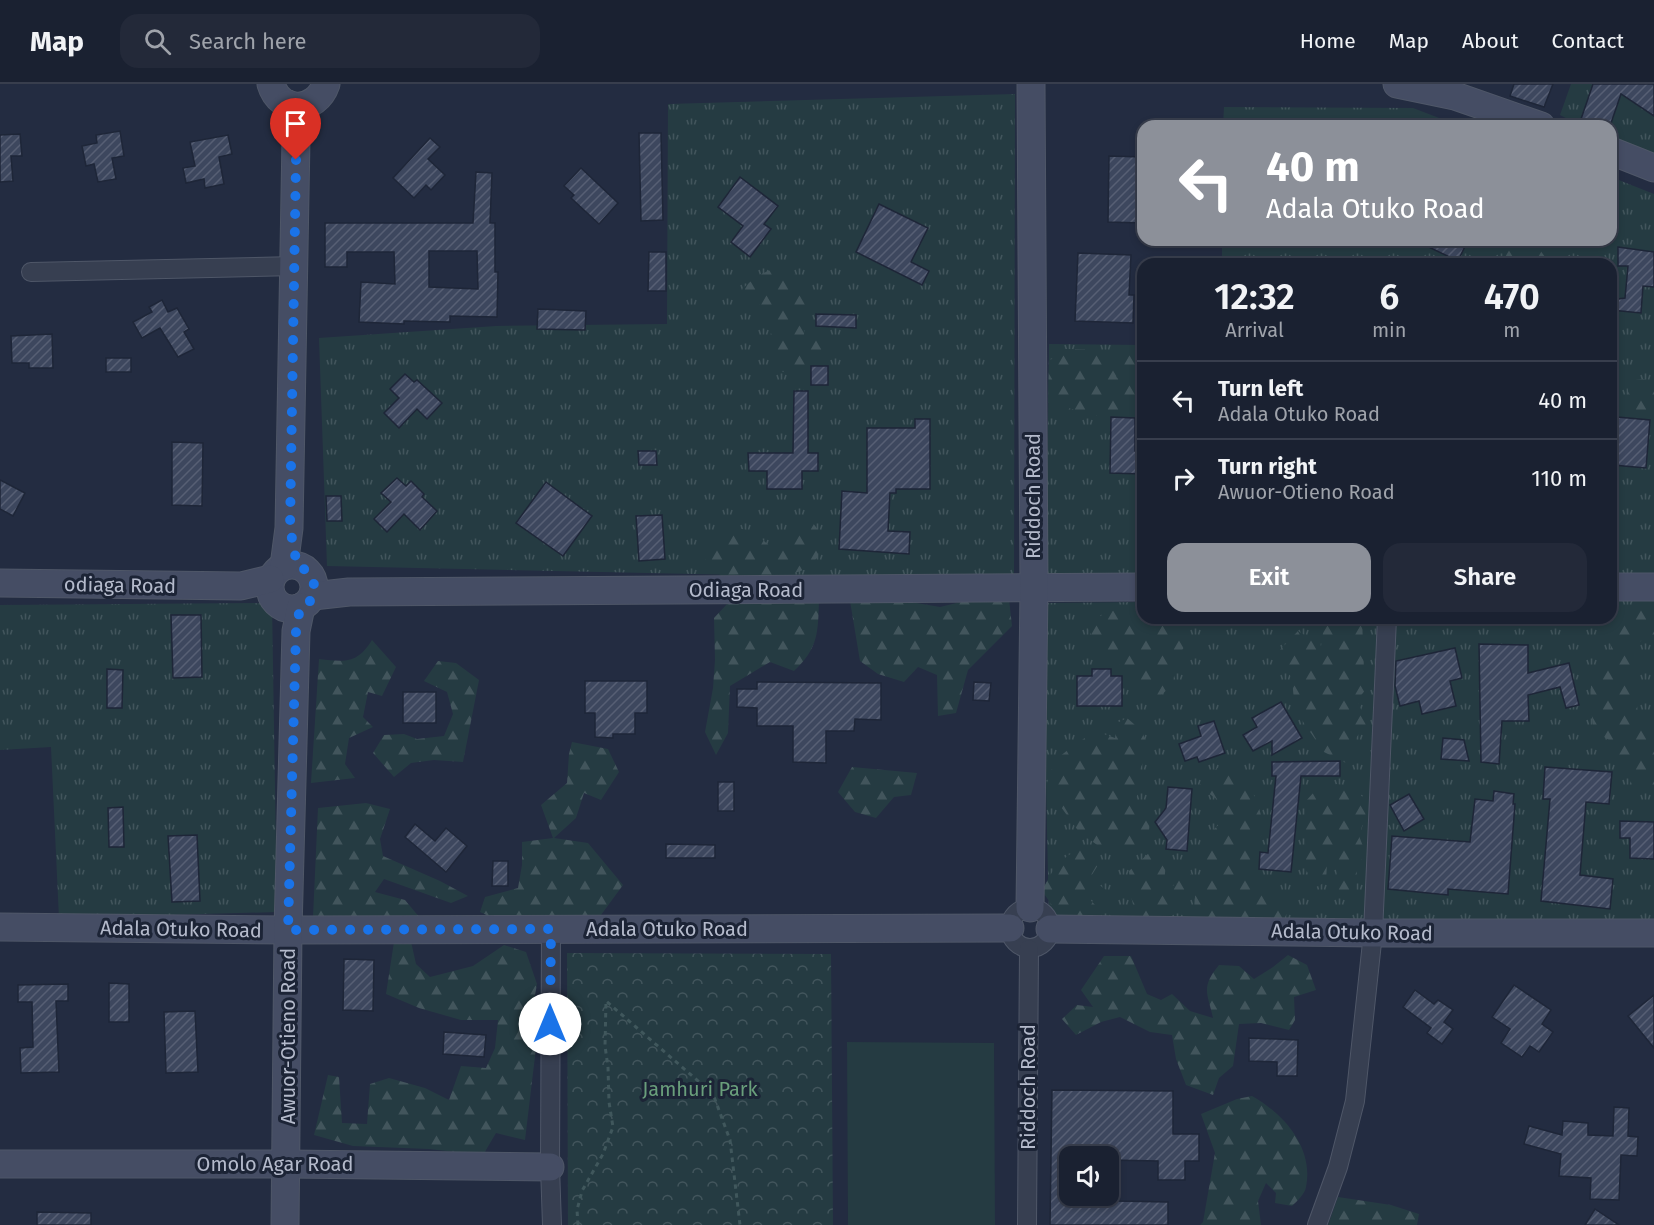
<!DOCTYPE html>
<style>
:root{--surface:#1a2131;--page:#232939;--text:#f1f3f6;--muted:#9fa3ab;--line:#383e4d;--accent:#8c9099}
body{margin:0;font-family:"Fira Sans",sans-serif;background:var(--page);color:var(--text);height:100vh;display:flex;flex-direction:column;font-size:22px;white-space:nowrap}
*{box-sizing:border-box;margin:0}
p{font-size:20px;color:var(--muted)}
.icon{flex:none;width:33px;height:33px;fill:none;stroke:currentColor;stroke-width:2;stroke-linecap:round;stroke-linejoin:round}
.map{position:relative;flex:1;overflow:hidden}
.panel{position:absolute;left:1137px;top:174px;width:480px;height:366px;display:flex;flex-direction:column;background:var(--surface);border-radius:18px;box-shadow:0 3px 9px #0003,0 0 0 2px var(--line)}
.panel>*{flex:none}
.hud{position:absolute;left:1137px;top:36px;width:480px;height:126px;border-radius:18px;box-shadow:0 3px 9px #0003,0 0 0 2px var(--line);background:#8c9099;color:#fff;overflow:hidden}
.fabs{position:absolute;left:1059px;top:1062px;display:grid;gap:12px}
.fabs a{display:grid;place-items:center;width:60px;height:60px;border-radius:12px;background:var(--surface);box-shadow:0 3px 9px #0003,0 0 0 2px var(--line);font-size:30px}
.pin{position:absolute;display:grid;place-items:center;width:51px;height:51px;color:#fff;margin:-62px -26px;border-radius:50% 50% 50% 0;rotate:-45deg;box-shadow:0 0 6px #0007}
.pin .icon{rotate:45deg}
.me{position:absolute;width:66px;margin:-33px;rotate:0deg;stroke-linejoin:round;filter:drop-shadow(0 0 4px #0008)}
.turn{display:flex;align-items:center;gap:21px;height:126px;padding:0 30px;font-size:27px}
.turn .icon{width:78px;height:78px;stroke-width:2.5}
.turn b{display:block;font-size:42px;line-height:51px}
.eta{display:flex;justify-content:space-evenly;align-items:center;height:102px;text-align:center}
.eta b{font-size:36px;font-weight:600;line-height:42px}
.primary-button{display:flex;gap:12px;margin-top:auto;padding:12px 30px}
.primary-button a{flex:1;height:69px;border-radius:18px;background:var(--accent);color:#fff;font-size:24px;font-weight:600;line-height:69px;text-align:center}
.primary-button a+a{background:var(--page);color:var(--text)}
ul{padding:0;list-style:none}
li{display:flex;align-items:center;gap:18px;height:78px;padding:0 30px;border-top:2px solid var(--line)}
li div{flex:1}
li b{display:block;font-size:22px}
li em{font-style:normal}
header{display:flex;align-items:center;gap:36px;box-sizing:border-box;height:84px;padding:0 30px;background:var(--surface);border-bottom:2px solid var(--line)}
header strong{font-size:28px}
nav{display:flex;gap:33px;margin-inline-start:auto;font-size:21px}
.search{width:420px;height:54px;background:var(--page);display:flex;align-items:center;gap:15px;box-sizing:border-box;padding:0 21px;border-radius:18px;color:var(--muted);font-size:22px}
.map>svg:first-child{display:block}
</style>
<header>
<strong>Map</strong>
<div class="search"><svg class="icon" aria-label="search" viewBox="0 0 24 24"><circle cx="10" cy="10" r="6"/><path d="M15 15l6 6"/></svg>Search here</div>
<nav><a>Home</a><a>Map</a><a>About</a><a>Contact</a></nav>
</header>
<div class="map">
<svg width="1654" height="1141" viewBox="0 0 1654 1141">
<defs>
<pattern id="grass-tufts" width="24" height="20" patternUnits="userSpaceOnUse" patternTransform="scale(1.5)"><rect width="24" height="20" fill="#253b42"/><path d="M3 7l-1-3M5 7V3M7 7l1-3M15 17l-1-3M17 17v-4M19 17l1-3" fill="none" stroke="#42555c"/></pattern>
<pattern id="forest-firs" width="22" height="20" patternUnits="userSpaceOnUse" patternTransform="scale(1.5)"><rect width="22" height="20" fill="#253b42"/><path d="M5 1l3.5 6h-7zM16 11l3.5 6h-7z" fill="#42555c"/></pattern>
<pattern id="park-crowns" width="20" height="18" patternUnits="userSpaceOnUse" patternTransform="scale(1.5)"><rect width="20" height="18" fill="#253b42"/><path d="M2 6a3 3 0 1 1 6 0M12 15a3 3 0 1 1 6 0" fill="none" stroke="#42555c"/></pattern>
<pattern id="building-hatch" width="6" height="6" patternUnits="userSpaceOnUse" patternTransform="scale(1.5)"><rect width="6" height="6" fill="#3d475e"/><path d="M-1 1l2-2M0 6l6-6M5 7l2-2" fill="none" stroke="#575f74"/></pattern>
</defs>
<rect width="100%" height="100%" fill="#232c41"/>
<g fill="url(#grass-tufts)">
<polygon points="1571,0 1654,0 1654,79 1611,57 1611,42 1581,42 1560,31"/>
<polygon points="1015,10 1014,497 327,482 319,254 496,242 667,240 668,20"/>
<polygon points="1224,23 1413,24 1460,42 1223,42"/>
<polygon points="1611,93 1654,110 1654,493 1611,493 1611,180 1222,180 1222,156 1611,156"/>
<polygon points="1049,260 1143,261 1143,491 1046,492"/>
<polygon points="1654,511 1654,853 1049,837 1042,519 1143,518 1143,534 1611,534 1611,512"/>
<polygon points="272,519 277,828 59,834 51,663 0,666 0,521"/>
</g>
<g fill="url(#forest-firs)">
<polygon points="1494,156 1545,156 1540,166 1550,180 1504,180 1506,174"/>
<polygon points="777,183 802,194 807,216 804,251 825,254 838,265 797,291 779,287 769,258 775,230 755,218 742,205 757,192"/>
<path d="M1065 265 1143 267V293L1123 286 1116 293 1143 305V331C1123 314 1117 332 1098 332 1088 332 1079 328 1070 324L1061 331 1048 318 1049 277Z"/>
<polygon points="1644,295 1654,302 1654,334 1650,328 1630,328 1627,297"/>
<polygon points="806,430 822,451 817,474 806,485 784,493 747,490 721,492 701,471 714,449 730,443 753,447 774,466 794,456"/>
<polygon points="977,514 1009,515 1012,542 968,586 956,629 938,632 937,591 918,583 904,598 878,590 860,577 850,517 893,515 940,523"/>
<path d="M819 515C818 547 819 564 794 587L770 578 730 602 728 649 716 671 705 648 713 604 715 576 714 534 728 519Z"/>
<path d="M1130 524 1143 526V534C1168 534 1174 532 1190 554L1179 571 1172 601 1157 615 1113 575 1099 568 1087 542 1106 528Z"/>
<path d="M1623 524 1654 525V552L1636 559C1633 587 1635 613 1640 641L1654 644V703L1635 705 1620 680 1609 656 1593 646C1591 613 1584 589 1611 564L1607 541Z"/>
<polygon points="1325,534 1362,534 1364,586 1368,603 1357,616 1367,639 1356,654 1350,681 1324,668 1295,626 1292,596 1280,566 1298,547 1321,562"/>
<path d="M372 556 396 583 382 612 368 608 363 633 373 643 349 654 345 680 355 694 311 699 319 575C346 578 357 580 372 556Z"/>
<polygon points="438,577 456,579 479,596 463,678 434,676 411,679 394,693 373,669 384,651 404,650 417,655 444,652 453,630 447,608 424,597"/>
<path d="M1127 634 1142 647 1149 666 1139 687 1141 703 1135 716 1151 727 1148 756 1131 766 1100 763 1079 748 1046 702C1049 693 1052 682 1058 675 1068 663 1083 659 1092 646L1115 654 1117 639Z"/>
<polygon points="572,658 608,665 619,688 601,716 584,709 576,734 554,754 588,759 623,801 601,831 514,844 480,828 485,813 518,804 522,781 522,758 553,754 541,721 567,699 569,670"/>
<path d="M1230 678C1251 702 1260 716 1264 748L1255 759V803L1273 811 1289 826 1279 843 1262 847 1232 833 1215 835 1194 829 1196 797 1207 789 1199 748 1213 746 1225 735 1219 717 1199 702 1210 688Z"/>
<polygon points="852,683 917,689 911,711 894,713 876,734 855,728 838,708"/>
<polygon points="1337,700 1356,706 1369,720 1359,752 1366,770 1357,781 1356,811 1336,809 1337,779 1327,779 1326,798 1316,803 1306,786 1305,718 1315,707"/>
<polygon points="366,719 390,725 380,755 383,772 440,797 468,812 451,819 384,795 375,808 405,816 420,834 313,833 318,724"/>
<path d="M1083 763 1098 781 1090 794 1106 806 1091 812 1086 811 1104 831 1091 829 1073 837 1054 824 1042 807C1054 783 1059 775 1083 763Z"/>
<polygon points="1149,769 1166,779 1164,799 1176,802 1179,782 1190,781 1191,795 1184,818 1156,833 1136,833 1131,812 1129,787"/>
<polygon points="410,853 416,880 430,893 473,882 504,861 526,868 537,900 532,928 525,931 536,964 525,1056 496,1049 483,1071 429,1065 353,1062 314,1051 328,991 339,993 342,1039 367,1040 370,1000 389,994 425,1004 449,1016 461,982 486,984 495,964 498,936 461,936 419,924 386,910 394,858"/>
<path d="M1288 871 1307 881 1316 906 1294 913 1295 936 1289 946 1261 939 1239 940 1233 982 1219 994 1213 1011 1186 1001 1176 975 1172 951 1150 948 1120 933 1101 938 1076 951 1062 935 1077 921 1093 923 1081 906 1104 872H1131L1147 910 1161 916 1172 910 1190 927 1213 934C1208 910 1200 904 1219 881L1239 882 1254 895 1273 883Z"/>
<path d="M1252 1012C1284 1030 1314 1064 1306 1103 1305 1110 1297 1117 1292 1122L1275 1119 1276 1109 1266 1099 1258 1117 1261 1141H1200L1203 1138 1215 1069 1201 1030 1237 1015Z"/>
<polygon points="1338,1113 1391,1121 1419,1130 1417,1141 1328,1141"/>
</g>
<polygon fill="url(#park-crowns)" points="567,869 831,870 833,1141 568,1141"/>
<polygon fill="#253b42" points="847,958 994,959 995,1141 848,1141"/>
<g fill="url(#building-hatch)" stroke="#1e2638" stroke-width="1.5" fill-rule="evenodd">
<polygon points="1514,0 1553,0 1544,23 1510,12"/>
<polygon points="1593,0 1654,0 1654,32 1621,10 1610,42 1593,42 1580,38"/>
<polygon points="120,47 124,72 112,74 116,95 98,98 94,80 86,82 82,62 97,59 96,51"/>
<polygon points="639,49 661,49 663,136 641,137"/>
<polygon points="20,50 22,72 11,72 13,97 0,98 0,51"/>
<polygon points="228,51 232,70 219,73 224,100 205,104 204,95 186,99 183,84 195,82 190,58"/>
<polygon points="430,54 440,63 428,75 445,91 431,106 426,101 414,114 393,94"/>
<polygon points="1109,72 1143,73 1143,139 1108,138"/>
<polygon points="581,84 618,119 599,140 571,114 574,111 564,102"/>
<path d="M476 88 492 89 490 139H495V188H498L497 233 450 232V238L404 237V240L359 238 361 198 395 200 394 168H347V183H325V139H473ZM429 167H477L478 205 429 203Z"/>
<polygon points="740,93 778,122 764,140 771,145 750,173 731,158 743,142 718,123"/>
<polygon points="879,120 928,144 911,178 929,187 922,201 856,168"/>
<polygon points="1414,156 1468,156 1458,177"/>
<polygon points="1618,163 1654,168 1654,203 1643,202 1641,229 1611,226 1611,216 1625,214 1628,182 1618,182"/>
<polygon points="649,168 666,168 666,207 648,207"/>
<polygon points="1078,169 1131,171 1129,211 1134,211 1133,239 1075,237"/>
<polygon points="162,216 168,228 177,224 189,245 184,248 194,265 178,273 160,244 142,254 133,238 152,228 149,223"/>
<polygon points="538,225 586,227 585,246 537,245"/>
<polygon points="816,230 856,231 856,244 816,242"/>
<polygon points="52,250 53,284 29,284 29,279 12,279 11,252"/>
<rect x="106" y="274" width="25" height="14"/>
<rect x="811" y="282" width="17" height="19"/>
<polygon points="405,290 414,298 417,296 442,319 427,335 417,325 399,344 384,329 399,314 390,305"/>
<polygon points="794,307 808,307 808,369 818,369 818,387 802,387 802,405 767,405 767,387 749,387 748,369 793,369"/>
<polygon points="1111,333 1135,334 1135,367 1143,367 1143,390 1110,389"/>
<polygon points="1617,333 1650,336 1646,384 1613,381"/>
<polygon points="915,335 930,335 930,405 896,405 896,409 890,409 888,447 910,448 909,470 839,465 842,407 867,409 867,344 915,344"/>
<polygon points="172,358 203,359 202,422 172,421"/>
<polygon points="638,367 656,367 657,381 639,381"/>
<polygon points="397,394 406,402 411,397 424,410 422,413 437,427 420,446 404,430 387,448 374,435 391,418 381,409"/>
<polygon points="0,396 25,409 13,432 0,425"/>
<polygon points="546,398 592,432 563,472 516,439"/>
<polygon points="326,412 341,412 342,437 327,437"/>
<polygon points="662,431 665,475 639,477 636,432"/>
<polygon points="171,531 201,531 202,593 173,594"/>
<polygon points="1479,560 1528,561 1528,589 1569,579 1579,621 1566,624 1560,603 1528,611 1529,637 1502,637 1499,680 1481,678"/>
<polygon points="1455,564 1462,594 1450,597 1456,622 1422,630 1419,617 1400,622 1395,602 1396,577"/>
<polygon points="107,585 123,586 122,624 107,624"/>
<polygon points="1092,585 1111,585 1111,592 1122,592 1122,622 1077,622 1077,592 1092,592"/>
<polygon points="585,597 647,597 647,629 635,629 635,650 613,650 613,654 595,653 595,629 585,629"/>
<polygon points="757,598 881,599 881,636 855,635 854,647 826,647 826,679 793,678 793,642 757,642 757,624 737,623 737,605 757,605"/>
<polygon points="974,598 991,599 989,617 973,616"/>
<rect x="403" y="608" width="33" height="31"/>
<polygon points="1281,618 1302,654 1272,671 1272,657 1253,667 1243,651 1257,643 1252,634"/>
<polygon points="1214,637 1225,669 1199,678 1197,673 1185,677 1179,660 1201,652 1198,642"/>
<polygon points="1443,654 1464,656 1469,677 1441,675"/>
<polygon points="1340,677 1340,692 1301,692 1291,788 1259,785 1260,768 1268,769 1276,692 1272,692 1272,678"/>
<polygon points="1545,683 1612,688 1609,720 1586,718 1580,791 1613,795 1610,825 1541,817 1550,715 1543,715"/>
<rect x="718" y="698" width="16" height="29"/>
<polygon points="1168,703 1192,705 1187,767 1166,765 1167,756 1155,738 1166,724"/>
<polygon points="1494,707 1514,710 1513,720 1515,720 1508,810 1448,805 1448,811 1388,805 1392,752 1470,758 1475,715 1493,717"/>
<polygon points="1409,710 1424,735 1404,747 1390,721"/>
<polygon points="123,723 124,763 109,763 108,724"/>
<polygon points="1620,737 1654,738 1654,775 1630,774 1630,754 1620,754"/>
<polygon points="415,740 435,757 446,744 467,762 446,788 405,753"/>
<polygon points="197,751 200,817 172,818 168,752"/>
<polygon points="666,760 715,761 715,774 666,774"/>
<polygon points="493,777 508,777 508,802 492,802"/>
<polygon points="344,875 374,876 373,927 343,926"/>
<polygon points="109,899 129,900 129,938 109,938"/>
<polygon points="68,900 68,917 56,917 59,988 21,989 20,964 33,963 32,918 18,918 18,901"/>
<polygon points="1514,901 1551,926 1542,940 1553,948 1539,968 1530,962 1522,973 1501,959 1510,945 1492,933"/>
<polygon points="1415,906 1434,920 1438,916 1453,926 1444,938 1453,945 1442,960 1427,949 1431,944 1403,923"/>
<polygon points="1654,911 1654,964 1628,932"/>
<polygon points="195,927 198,988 166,989 164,928"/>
<polygon points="444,948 486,951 484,973 443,970"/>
<polygon points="1249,954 1298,956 1297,992 1277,992 1277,978 1249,977"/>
<polygon points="1052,1006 1173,1007 1173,1050 1199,1050 1199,1077 1185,1077 1185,1096 1158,1096 1158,1077 1108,1076 1108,1072 1070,1072 1070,1112 1116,1112 1116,1117 1168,1118 1168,1141 1050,1141"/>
<polygon points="1614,1023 1629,1024 1628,1052 1638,1053 1637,1072 1621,1071 1619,1116 1590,1115 1591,1094 1559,1092 1561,1070 1524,1060 1529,1042 1562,1051 1563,1037 1588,1039 1588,1051 1613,1052"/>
<polygon points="1595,1125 1619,1141 1585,1141"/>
<polygon points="37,1128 91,1129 91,1141 37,1141"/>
</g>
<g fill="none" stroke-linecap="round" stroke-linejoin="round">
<defs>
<g id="street">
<polyline points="31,188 295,182"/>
<circle cx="1030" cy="844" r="20"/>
<polyline points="551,845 550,1083 552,1141"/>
<polyline points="1027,1141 1029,865"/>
<polyline points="1317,1141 1338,1083 1355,1017 1373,849 1387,534"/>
</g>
<g id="secondary">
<path d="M271 0C280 30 316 29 326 0"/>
<polyline points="1397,0 1455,12 1541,42"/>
<polyline points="1611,67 1654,84"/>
<circle cx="292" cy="503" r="22"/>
<polyline points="284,482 289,444 296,55 288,20"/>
<polyline points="0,499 241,502 270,495"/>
<polyline points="1611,503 1654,503"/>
<polyline points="313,512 349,508 1143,503"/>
<polyline points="1030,824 1034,504 1031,0"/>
<polyline points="0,843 288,846 1010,844"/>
<polyline points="1050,845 1373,849 1654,849"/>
<polyline points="0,1080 287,1080 550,1083"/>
<polyline points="285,1141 288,846 296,547 301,523"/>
</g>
</defs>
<use href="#street" stroke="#4f5768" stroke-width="20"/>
<use href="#secondary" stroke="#4f5768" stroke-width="29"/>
<polyline stroke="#40575c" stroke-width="3" stroke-dasharray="4.5 4.5" stroke-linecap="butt" points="578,1141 577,1126 582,1107 603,1070 613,1043 609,1018 608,983 605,962 606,917 713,1010 730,1056 740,1141"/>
<use href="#street" stroke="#373f51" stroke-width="18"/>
<use href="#secondary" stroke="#454d64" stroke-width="27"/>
</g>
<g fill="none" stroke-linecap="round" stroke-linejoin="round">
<path stroke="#1a73e8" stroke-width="10" stroke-dasharray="0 18" d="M296 76 290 444 297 481C311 487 320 503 310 517 308 520 304 521 302 523 298 528 297 541 296 547L288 846 551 845 550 940"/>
</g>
<g text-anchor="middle" stroke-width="6" stroke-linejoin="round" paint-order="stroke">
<g font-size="20" fill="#b4bacb" stroke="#1c2436">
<text transform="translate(1033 412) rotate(-90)" y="7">Riddoch Road</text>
<text transform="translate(120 501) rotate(1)" y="7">odiaga Road</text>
<text x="746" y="513">Odiaga Road</text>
<text transform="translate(181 845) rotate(1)" y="7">Adala Otuko Road</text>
<text x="667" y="852">Adala Otuko Road</text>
<text transform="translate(1352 848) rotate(1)" y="7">Adala Otuko Road</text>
<text transform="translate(288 952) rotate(-90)" y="7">Awuor-Otieno Road</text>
<text transform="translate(1028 1003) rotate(-90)" y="7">Riddoch Road</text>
<text x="275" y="1087">Omolo Agar Road</text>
</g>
<g font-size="20" fill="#699e7b" stroke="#1c2436">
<text x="700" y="1012">Jamhuri Park</text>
</g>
</g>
</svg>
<div class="fabs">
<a><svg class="icon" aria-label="sound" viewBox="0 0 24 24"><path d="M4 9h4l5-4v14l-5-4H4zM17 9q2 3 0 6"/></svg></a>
</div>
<div class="pin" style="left:296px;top:76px;background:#d93025"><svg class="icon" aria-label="arrive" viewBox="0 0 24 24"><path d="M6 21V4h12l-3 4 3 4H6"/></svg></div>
<svg class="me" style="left:550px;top:940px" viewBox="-20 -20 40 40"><circle r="19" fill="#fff"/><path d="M0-13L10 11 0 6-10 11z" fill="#1a73e8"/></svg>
<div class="hud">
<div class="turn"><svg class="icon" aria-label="left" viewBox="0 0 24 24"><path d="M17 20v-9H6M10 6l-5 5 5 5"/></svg><div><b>40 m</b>Adala Otuko Road</div></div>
</div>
<section class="panel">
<div class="eta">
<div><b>12:32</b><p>Arrival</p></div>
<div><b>6</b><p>min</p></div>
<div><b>470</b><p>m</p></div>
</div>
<ul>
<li><svg class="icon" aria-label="left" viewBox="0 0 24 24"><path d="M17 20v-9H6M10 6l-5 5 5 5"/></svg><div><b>Turn left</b><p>Adala Otuko Road</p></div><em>40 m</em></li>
<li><svg class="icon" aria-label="right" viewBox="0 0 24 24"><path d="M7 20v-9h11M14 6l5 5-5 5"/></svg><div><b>Turn right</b><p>Awuor-Otieno Road</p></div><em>110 m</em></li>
</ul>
<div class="primary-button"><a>Exit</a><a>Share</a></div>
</section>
</div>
